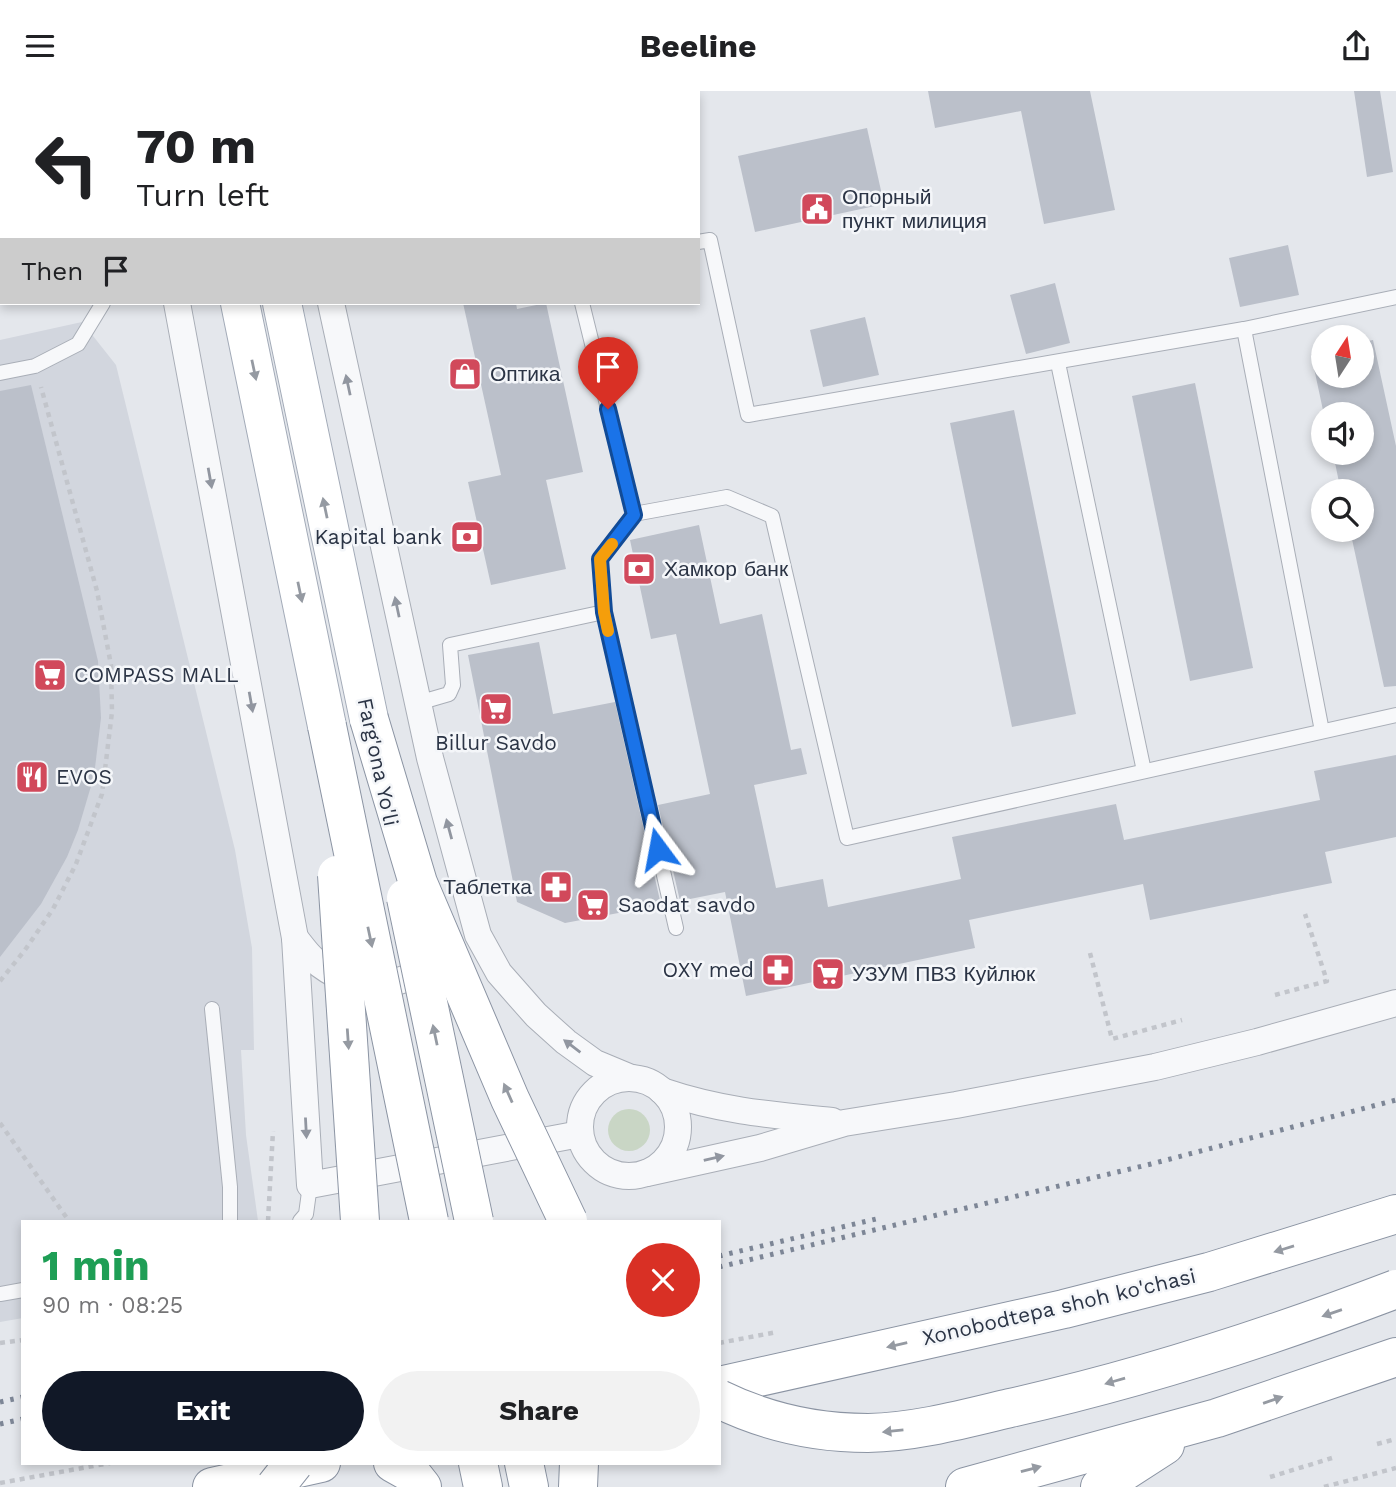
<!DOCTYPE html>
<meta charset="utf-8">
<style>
:root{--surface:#fff;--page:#f2f2f2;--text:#202124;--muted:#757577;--accent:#111827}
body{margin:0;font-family:"Work Sans",sans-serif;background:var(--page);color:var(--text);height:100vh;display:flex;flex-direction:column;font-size:26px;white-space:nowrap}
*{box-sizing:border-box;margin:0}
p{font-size:23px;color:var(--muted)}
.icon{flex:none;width:38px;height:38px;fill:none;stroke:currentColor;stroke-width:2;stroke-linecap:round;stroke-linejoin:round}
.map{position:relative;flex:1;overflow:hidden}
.panel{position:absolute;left:21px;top:1129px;width:700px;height:245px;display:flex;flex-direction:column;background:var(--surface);border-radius:0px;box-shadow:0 4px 10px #0003}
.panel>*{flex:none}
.hud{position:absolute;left:0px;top:0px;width:700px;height:214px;box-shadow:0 4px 10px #0003;background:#fff;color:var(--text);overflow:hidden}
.needle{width:46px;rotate:12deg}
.fabs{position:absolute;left:1311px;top:234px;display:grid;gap:14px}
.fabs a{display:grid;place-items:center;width:63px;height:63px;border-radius:50%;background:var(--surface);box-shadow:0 4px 10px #0003;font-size:35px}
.pin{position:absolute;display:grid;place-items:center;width:60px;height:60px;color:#fff;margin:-72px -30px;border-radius:50% 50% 50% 0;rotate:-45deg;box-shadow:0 0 7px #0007}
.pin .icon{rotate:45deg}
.me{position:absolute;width:77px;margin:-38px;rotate:347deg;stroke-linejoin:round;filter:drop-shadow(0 0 5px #0008)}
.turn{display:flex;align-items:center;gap:24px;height:147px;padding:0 21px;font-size:32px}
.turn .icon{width:91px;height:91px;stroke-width:2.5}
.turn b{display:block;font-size:49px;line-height:60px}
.then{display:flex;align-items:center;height:66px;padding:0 21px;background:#0003;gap:14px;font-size:26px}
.round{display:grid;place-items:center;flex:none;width:74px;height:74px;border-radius:37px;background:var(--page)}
.head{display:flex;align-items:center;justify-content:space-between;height:119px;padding:0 21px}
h1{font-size:42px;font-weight:700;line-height:52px;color:#1e9e55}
.button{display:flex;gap:14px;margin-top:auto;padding:14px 21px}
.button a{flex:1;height:80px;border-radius:42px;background:var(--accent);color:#fff;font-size:28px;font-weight:700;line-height:80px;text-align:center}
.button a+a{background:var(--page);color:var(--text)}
header{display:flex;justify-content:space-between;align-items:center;height:91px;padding:0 21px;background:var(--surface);font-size:32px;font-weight:700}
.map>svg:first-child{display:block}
</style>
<header><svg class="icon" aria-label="menu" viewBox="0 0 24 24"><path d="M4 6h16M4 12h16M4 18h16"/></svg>Beeline<svg class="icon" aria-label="share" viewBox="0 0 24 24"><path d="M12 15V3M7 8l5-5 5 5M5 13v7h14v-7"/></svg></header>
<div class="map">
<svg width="1396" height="1396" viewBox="0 0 1396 1396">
<rect width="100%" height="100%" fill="#e4e7ec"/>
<polygon fill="#d2d6de" points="82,231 116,274 235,759 252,857 254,959 241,959 246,1044 258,1130 23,1130 23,1227 0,1231 0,249"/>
<circle fill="#c9d6c5" cx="629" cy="1039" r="21"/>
<g fill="#bbc0ca">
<polygon points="928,0 1090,0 1115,119 1044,133 1021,20 935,37"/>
<polygon points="1354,0 1380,0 1393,81 1367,86"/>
<polygon points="867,37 884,113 755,141 738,65"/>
<polygon points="1288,154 1299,204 1240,216 1229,167"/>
<polygon points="1055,192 1070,252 1026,263 1010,204"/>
<polygon points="463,212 516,212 517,218 546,212 583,381 546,389 566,478 491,494 468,391 501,384"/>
<polygon points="865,226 879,284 823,296 810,239"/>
<polygon points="1373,249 1396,355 1396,595 1384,596 1350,439 1362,439 1362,401 1341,401 1333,362 1362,362 1362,324 1324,324 1311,263 1323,260 1323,285 1362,285 1362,251"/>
<polygon points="1195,292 1253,577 1190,590 1132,305"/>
<polygon points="31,294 98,570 101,627 94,685 78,739 67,766 41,813 0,866 0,300"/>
<polygon points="1014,319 1076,623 1012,636 950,332"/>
<polygon points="699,434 720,533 762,523 791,659 801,657 807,683 754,694 776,797 823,788 828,816 961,788 952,746 1116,713 1124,749 1320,709 1314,680 1396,664 1396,746 1325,761 1332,792 1150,829 1143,793 969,829 975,857 746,905 725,801 680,810 658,714 710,703 676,543 651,548 630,449"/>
<polygon points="539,551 553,623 615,611 661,814 565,832 517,811 468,564"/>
</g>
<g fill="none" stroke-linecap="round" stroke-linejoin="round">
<defs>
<g id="lane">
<polyline points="540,0 540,2"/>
<polyline points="698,151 710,149 748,324 1244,238 1396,206"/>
<polyline points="582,212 634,423 727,406 772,425 847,747 1396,624"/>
<polyline points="1244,238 1322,640"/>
<polyline points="1058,272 1144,680"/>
<polyline points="0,282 35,275 78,253 103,212"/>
<polyline points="634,423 600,468 604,521 676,837"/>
<polyline points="418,612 449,603 453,594 450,554 604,521"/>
<polyline points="212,918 230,1096 230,1130"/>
<polyline points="300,1130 306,1123 310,1094"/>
<polyline points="0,1203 23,1199"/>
</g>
<g id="street">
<polyline points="133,0 134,2"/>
<polyline points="289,0 289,2"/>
<polyline points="177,212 295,847 310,1094 580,1043"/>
<polyline points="331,212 430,667 478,844 499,882 536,924 566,951 595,972 631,987"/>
<path d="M295 847C301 854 306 862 313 868 349 899 396 903 432 871"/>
<circle cx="629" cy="1036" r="49"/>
<path d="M662 1000C721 1020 771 1024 832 1030"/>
<polyline points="647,1082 760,1057 844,1032 956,1014 1155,976 1257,951 1396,912"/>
</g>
<g id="primary">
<polyline points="196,0 196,2"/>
<polyline points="238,0 238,2"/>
<polyline points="240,212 327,635"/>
<polyline points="282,212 369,628"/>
</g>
<g id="highway">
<polyline points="719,1295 1064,1218 1209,1181 1396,1123"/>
<polyline points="393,1372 411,1382 422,1396"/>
<polyline points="478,1372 483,1396"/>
<polyline points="524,1372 529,1396"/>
<polyline points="212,1396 321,1372"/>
<polyline points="578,1396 579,1372"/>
<polyline points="965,1396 1217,1327 1396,1266"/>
<polyline points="1100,1396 1165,1354"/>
</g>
</defs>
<use href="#lane" stroke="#a9aeb7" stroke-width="16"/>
<use href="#street" stroke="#a9aeb7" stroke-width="28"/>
<use href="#primary" stroke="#a3abb8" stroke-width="40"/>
<use href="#highway" stroke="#8b94a3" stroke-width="40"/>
<g stroke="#c2c5cb" stroke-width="4.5" stroke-dasharray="5 5" stroke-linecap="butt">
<polyline points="1090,862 1112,948 1182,929"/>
<polyline points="0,890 25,859 53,818 76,773 102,703 112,621 111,574 97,500 41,296"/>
<polyline points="1275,904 1327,890 1305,823"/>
<polyline points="0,1032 69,1130"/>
<polyline points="268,1130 273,1040"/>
<polyline points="0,1252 23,1249"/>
<polyline points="719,1252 777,1241"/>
<polyline points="1377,1353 1396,1348"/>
<polyline points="1270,1386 1332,1367"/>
<polyline points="0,1392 110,1372"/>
<polyline points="1324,1396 1396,1377"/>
</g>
<use href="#lane" stroke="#f7f8fa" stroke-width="14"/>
<use href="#street" stroke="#f7f8fa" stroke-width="26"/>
<use href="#primary" stroke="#fff" stroke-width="38"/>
<use href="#highway" stroke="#fff" stroke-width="38"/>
<g stroke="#7d8696" stroke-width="5" stroke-dasharray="3.5 7" stroke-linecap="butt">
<polyline points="719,1165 876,1128"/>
<polyline points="719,1176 1151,1073 1396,1009"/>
<polyline points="0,1311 23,1306"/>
<polyline points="0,1333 23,1328"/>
</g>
<defs>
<g id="highway-bridge">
<polyline points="369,628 418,792 510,1008 568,1130"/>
<polyline points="327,635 429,1130"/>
<polyline points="337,784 360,1130"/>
<polyline points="406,807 474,1130"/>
<path d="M719 1308C766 1331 816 1342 868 1342 916 1341 964 1328 1010 1317 1141 1288 1270 1246 1396 1198"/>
<polyline points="275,1396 294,1372"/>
</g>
</defs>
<use href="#highway-bridge" stroke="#8b94a3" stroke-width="40" stroke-linecap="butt"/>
<use href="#highway-bridge" stroke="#fff" stroke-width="38"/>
</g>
<defs><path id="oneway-solid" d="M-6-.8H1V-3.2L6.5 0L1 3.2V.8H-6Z" transform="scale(1.75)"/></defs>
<g fill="#959aa2">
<use href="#oneway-solid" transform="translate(254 279) rotate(78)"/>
<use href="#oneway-solid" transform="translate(325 417) rotate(-102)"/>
<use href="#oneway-solid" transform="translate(300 501) rotate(78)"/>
<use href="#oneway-solid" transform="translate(370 846) rotate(78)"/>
<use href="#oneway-solid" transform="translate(435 944) rotate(-102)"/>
<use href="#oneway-solid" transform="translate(348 948) rotate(86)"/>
<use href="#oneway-solid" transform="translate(508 1002) rotate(-114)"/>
<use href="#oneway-solid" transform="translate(1284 1158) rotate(163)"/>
<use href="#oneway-solid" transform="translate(1332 1222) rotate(161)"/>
<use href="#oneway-solid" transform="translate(897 1254) rotate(167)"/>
<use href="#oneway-solid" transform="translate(1115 1290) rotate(164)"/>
<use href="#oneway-solid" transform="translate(1273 1309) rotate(-19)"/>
<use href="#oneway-solid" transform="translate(893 1340) rotate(174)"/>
<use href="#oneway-solid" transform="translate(1031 1378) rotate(-15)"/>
</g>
<g fill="#9196a0">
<use href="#oneway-solid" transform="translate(348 294) rotate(-102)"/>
<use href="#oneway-solid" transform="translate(210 387) rotate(80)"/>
<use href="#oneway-solid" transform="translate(397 516) rotate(-102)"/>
<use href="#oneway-solid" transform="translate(251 611) rotate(80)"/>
<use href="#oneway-solid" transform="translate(449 738) rotate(-105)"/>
<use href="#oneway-solid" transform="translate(572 955) rotate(-143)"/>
<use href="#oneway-solid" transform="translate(306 1037) rotate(87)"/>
<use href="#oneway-solid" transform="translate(714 1067) rotate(-13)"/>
</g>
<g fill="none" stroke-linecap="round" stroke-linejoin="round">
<defs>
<polyline id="route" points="608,318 634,424 600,468 604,521 658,758"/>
</defs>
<use href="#route" stroke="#114b97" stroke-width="18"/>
<use href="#route" stroke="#1a73e8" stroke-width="12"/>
<polyline stroke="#f59e0b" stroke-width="12" points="608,540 604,521 600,468 612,453"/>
</g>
<defs>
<symbol id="civic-square" viewBox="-11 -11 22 22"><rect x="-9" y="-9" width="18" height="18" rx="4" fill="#d1495b" stroke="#f4f6f9"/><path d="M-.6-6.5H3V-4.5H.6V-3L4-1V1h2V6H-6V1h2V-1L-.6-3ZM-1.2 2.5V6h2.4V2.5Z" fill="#fff"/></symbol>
<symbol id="shop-square" viewBox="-11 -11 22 22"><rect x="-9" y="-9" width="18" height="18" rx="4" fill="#d1495b" stroke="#f4f6f9"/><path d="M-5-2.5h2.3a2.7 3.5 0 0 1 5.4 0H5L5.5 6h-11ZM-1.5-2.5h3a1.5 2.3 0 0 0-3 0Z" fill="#fff"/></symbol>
<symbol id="bank-square" viewBox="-11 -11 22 22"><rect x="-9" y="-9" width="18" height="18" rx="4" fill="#d1495b" stroke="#f4f6f9"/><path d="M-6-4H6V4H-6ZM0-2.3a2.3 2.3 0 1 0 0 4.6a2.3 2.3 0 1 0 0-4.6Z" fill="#fff"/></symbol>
<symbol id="supermarket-square" viewBox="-11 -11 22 22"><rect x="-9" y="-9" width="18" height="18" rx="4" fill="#d1495b" stroke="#f4f6f9"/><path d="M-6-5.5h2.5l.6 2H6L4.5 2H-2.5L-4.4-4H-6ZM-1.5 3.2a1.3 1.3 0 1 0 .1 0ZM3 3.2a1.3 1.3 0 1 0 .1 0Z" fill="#fff"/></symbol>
<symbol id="restaurant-square" viewBox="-11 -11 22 22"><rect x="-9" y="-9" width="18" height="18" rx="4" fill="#d1495b" stroke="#f4f6f9"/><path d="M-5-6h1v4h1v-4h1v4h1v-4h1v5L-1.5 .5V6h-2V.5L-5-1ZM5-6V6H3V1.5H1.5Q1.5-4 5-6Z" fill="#fff"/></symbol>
<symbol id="pharmacy-square" viewBox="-11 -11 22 22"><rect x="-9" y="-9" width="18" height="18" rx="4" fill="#d1495b" stroke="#f4f6f9"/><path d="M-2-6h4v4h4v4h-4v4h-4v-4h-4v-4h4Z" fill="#fff"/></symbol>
</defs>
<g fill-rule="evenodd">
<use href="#civic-square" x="798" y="99" width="38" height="38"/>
<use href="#shop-square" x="446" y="264" width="38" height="38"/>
<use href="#bank-square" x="448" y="427" width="38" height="38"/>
<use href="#bank-square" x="620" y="459" width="38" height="38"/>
<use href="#supermarket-square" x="31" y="565" width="38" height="38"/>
<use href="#supermarket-square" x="477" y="599" width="38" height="38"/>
<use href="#restaurant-square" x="13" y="667" width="38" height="38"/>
<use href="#pharmacy-square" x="537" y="777" width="38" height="38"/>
<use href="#supermarket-square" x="574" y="795" width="38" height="38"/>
<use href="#pharmacy-square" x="759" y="860" width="38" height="38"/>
<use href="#supermarket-square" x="809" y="864" width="38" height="38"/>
</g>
<g text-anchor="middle" stroke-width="5" stroke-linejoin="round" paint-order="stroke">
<g font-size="21" fill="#2b3445" stroke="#f4f6f9" text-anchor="start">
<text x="842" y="113">Опорный<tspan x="842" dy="24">пункт милиция</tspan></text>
<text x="490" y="290">Оптика</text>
<text x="442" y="453" text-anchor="end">Kapital bank</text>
<text x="664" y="485">Хамкор банк</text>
<text x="74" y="591">COMPASS MALL</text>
<text x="496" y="659" text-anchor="middle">Billur Savdo</text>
<text x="56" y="693">EVOS</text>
<text x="532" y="803" text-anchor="end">Таблетка</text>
<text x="618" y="821">Saodat savdo</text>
<text x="754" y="886" text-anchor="end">OXY med</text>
<text x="852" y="890">УЗУМ ПВЗ Куйлюк</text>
</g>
<g font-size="21" fill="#2b3445" stroke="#f4f6f9">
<text transform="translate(378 671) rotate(78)" y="7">Farg'ona Yo'li</text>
<text transform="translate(1059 1216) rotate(-13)" y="7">Xonobodtepa shoh ko'chasi</text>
</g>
</g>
</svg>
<div class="fabs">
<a><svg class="needle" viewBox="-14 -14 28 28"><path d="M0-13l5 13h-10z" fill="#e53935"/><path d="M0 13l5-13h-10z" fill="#757577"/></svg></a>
<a><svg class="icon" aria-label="sound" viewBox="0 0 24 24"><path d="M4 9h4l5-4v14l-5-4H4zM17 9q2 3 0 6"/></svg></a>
<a><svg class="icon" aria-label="search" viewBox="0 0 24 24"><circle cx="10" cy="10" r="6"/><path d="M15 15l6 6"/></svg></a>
</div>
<div class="pin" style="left:608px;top:318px;background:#d93025"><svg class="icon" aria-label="arrive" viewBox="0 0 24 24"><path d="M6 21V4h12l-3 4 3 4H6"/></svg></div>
<svg class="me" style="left:658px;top:758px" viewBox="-20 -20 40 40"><path d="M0-17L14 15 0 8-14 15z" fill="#1a73e8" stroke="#fff" stroke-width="4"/></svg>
<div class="hud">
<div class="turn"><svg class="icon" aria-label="left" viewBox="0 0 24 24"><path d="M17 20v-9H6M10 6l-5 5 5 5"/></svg><div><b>70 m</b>Turn left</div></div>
<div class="then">Then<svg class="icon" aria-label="arrive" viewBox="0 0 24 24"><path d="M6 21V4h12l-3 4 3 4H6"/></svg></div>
</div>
<section class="panel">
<div class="head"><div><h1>1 min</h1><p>90 m · 08:25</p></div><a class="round" style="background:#d93025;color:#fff"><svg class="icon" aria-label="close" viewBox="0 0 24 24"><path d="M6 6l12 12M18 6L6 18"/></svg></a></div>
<div class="button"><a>Exit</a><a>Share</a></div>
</section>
</div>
